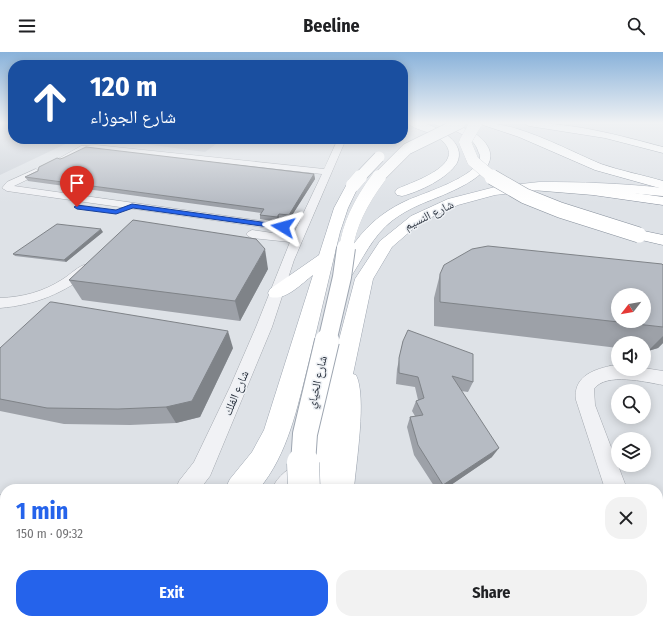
<!DOCTYPE html>
<meta charset="utf-8">
<style>
:root{--surface:#fff;--page:#f2f2f2;--text:#202124;--muted:#757577;--accent:#2563eb}
body{margin:0;font-family:"Fira Sans Condensed","Noto Naskh Arabic",sans-serif;background:var(--page);color:var(--text);height:100vh;display:flex;flex-direction:column;font-size:15px;white-space:nowrap}
*{box-sizing:border-box;margin:0}
p{font-size:13px;color:var(--muted)}
.icon{flex:none;width:22px;height:22px;fill:none;stroke:currentColor;stroke-width:2;stroke-linecap:round;stroke-linejoin:round}
.map{position:relative;flex:1;overflow:hidden}
.panel{position:absolute;left:0px;top:432px;width:663px;height:140px;display:flex;flex-direction:column;background:var(--surface);border-radius:16px 16px 0 0;box-shadow:0 2px 10px #0003}
.panel>*{flex:none}
.guide{position:absolute;left:8px;top:8px;width:400px;height:84px;border-radius:16px;box-shadow:0 2px 10px #0003;background:#1a4fa0;color:#fff;overflow:hidden}
.needle{width:26px;rotate:239deg}
.tools{position:absolute;left:611px;top:236px;display:grid;gap:8px}
.tools a{display:grid;place-items:center;width:40px;height:40px;border-radius:50%;background:var(--surface);box-shadow:0 2px 10px #0003;font-size:20px}
.pin{position:absolute;display:grid;place-items:center;width:34px;height:34px;color:#fff;margin:-41px -17px;border-radius:50% 50% 50% 0;rotate:-45deg;box-shadow:0 0 4px #0007}
.pin .icon{rotate:45deg}
.me{position:absolute;width:44px;margin:-22px;rotate:278deg;stroke-linejoin:round;filter:drop-shadow(0 0 3px #0008)}
.turn{display:flex;align-items:center;gap:14px;height:84px;padding:0 16px;font-size:18px}
.turn .icon{width:52px;height:52px;stroke-width:2.5}
.turn b{display:block;font-size:28px;line-height:34px}
.round{display:grid;place-items:center;flex:none;width:42px;height:42px;border-radius:16px;background:var(--page)}
.overview{display:flex;align-items:center;justify-content:space-between;height:68px;padding:0 16px}
h1{font-size:24px;font-weight:700;line-height:30px;color:var(--accent)}
.action{display:flex;gap:8px;margin-top:auto;padding:8px 16px}
.action a{flex:1;height:46px;border-radius:16px;background:var(--accent);color:#fff;font-size:16px;font-weight:700;line-height:46px;text-align:center}
.action a+a{background:var(--page);color:var(--text)}
header{display:flex;justify-content:space-between;align-items:center;height:52px;padding:0 16px;background:var(--surface);font-size:18px;font-weight:700}
.map>svg:first-child{display:block}
</style>
<header><svg class="icon" aria-label="menu" viewBox="0 0 24 24"><path d="M4 6h16M4 12h16M4 18h16"/></svg>Beeline<svg class="icon" aria-label="search" viewBox="0 0 24 24"><circle cx="10" cy="10" r="6"/><path d="M15 15l6 6"/></svg></header>
<div class="map">
<svg width="663" height="572" viewBox="0 0 663 572">
<rect width="100%" height="100%" fill="#dee2e7"/>
<g fill="#ccd1d8">
<polygon points="0,71 13,71 13,87 76,87 0,123"/>
<polygon points="136,87 223,87 205,100 130,90"/>
</g>
<g fill="none" stroke-linecap="round" stroke-linejoin="round">
<defs>
<g id="minor">
<polygon points="338,87 346,87 294,208 272,275 210,424 200,437 176,437 179,429 194,410 230,335 256,275 290,190 252,186 248,184 246,182 248,180 252,178 286,183 294,181 322,122 96,97 86,98 65,109 62,110 58,107 81,94 96,93 324,117"/>
<polygon points="36,117 41,120 39,122 14,134 283,172 287,173 289,175 287,177 283,178 7,139 2,136 7,130"/>
<path d="M87 212 92 213 94 216 92 219C64 241 36 253 0 256V246C23 245 43 240 63 227 71 222 78 214 87 212Z"/>
<path d="M610 314H618V317L644 316 663 319V333C645 330 606 320 594 337L595 353 627 437H605L576 348C573 326 591 318 610 314Z"/>
<path d="M304 408 312 412 315 419 312 426 300 437H272C277 424 291 414 304 408Z"/>
<polygon points="0,443 5,444 5,466 0,465"/>
<polygon points="0,505 5,506 5,532 0,531"/>
<polygon points="658,534 663,536 663,570 657,567"/>
</g>
<g id="major">
<path d="M408 71C413 71 419 70 424 71 439 76 467 91 457 111 448 126 419 140 402 144L397 143 395 140 397 137C415 129 475 110 436 84 428 79 414 78 408 71Z"/>
<path d="M434 71C451 71 469 75 482 87 515 121 441 143 419 153 410 157 401 162 393 168 372 184 363 207 348 229L342 230 336 229 333 225C346 202 360 179 382 163 390 157 399 152 408 148 424 141 479 124 480 105 480 103 479 101 478 99 474 83 450 77 436 73Z"/>
<path d="M353 129 358 130 359 133 348 156 340 180C329 225 319 269 308 313 297 356 288 402 259 437H225L230 427 252 400 264 378 313 223C301 232 286 249 270 245L268 241 270 237 319 203 334 156 348 130Z"/>
<path d="M539 130C581 130 621 131 663 136V144L583 137 539 138 495 143 458 153 421 170 392 195 373 227 353 322 356 323C367 344 356 411 354 437H298L310 398 355 227 380 189 411 164 448 147 495 135Z"/>
<polygon points="0,538 5,539 5,567 19,567 18,570 12,572 0,572"/>
<polygon points="32,567 74,567 76,572 34,572"/>
<polygon points="104,567 140,567 138,572 102,572"/>
<rect x="273" y="567" width="36" height="5"/>
<polygon points="338,567 375,567 377,572 340,572"/>
<polygon points="406,567 454,567 456,572 408,572"/>
</g>
<g id="highway">
<path d="M481 71C518 70 567 98 601 112 621 119 643 123 663 129V137L595 118 519 85 483 73Z"/>
<path d="M524 71C571 70 618 83 663 95V101L605 86 529 74Z"/>
<polygon points="537,131 593,135 663,145 663,153 593,143 532,138 530,135 532,132"/>
<polygon points="639,178 663,183 663,193 633,186 631,183 633,180"/>
</g>
</defs>
<use href="#minor" stroke="#a4a9b0" stroke-width="1"/>
<use href="#major" stroke="#9ea6b1" stroke-width="1"/>
<use href="#highway" stroke="#87909c" stroke-width="1"/>
<use href="#minor" fill="#f1f2f5" fill-rule="evenodd"/>
<use href="#major" fill="#fff" fill-rule="evenodd"/>
<use href="#highway" fill="#fff" fill-rule="evenodd"/>
<defs>
<g id="major-bridge-far4">
<polyline points="359,126 379,105"/>
<polyline points="378,126 407,97 460,71"/>
</g>
<g id="major-bridge-far3">
<polyline points="353,133 360,125"/>
<path d="M346 197C349 172 364 145 379 125"/>
</g>
<polyline id="major-bridge-far2" points="327,290 342,225 346,196"/>
<polyline id="major-bridge-far1" points="303,412 305,382 327,289"/>
<polyline id="major-bridge" points="303,411 304,437"/>
<polyline id="highway-bridge-far1" points="476,71 465,90 473,109 493,126"/>
<polyline id="highway-bridge" points="492,125 525,144 560,158 639,183"/>
</defs>
<use href="#major-bridge-far4" stroke="#9ea6b1" stroke-width="12" stroke-linecap="butt"/>
<use href="#major-bridge-far3" stroke="#9ea6b1" stroke-width="14" stroke-linecap="butt"/>
<use href="#major-bridge-far2" stroke="#9ea6b1" stroke-width="20" stroke-linecap="butt"/>
<use href="#major-bridge-far1" stroke="#9ea6b1" stroke-width="26" stroke-linecap="butt"/>
<use href="#major-bridge" stroke="#9ea6b1" stroke-width="33" stroke-linecap="butt"/>
<use href="#highway-bridge-far1" stroke="#87909c" stroke-width="12" stroke-linecap="butt"/>
<use href="#highway-bridge" stroke="#87909c" stroke-width="16" stroke-linecap="butt"/>
<use href="#major-bridge-far4" stroke="#fff" stroke-width="11"/>
<use href="#major-bridge-far3" stroke="#fff" stroke-width="14"/>
<use href="#major-bridge-far2" stroke="#fff" stroke-width="18"/>
<use href="#major-bridge-far1" stroke="#fff" stroke-width="24"/>
<use href="#major-bridge" stroke="#fff" stroke-width="32"/>
<use href="#highway-bridge-far1" stroke="#fff" stroke-width="12"/>
<use href="#highway-bridge" stroke="#fff" stroke-width="15"/>
</g>
<g fill="#9da1a8">
<polygon points="60,107 314,122 315,127 289,168 279,166 277,170 260,167 260,163 261,161 28,129 25,125"/>
<polygon points="103,180 66,210 15,204 13,202"/>
<polygon points="663,213 663,291 658,296 648,299 644,299 644,291 618,291 618,296 434,274 434,246 440,222"/>
<polygon points="268,217 240,269 82,248 69,228"/>
<polygon points="403,289 473,330 468,340 461,339 492,405 445,437 436,437 414,403 407,375 410,365 415,364 412,359 416,349 418,348 415,335 396,332 397,317"/>
<polygon points="0,296 233,296 200,365 176,371 130,373 64,372 0,359"/>
</g>
<g fill="#7f8388">
<polygon points="314,122 315,127 289,168 289,163"/>
<polygon points="279,162 279,166 277,170 277,165"/>
<polygon points="101,177 103,180 66,210 64,208"/>
<polygon points="265,197 268,217 240,269 235,249"/>
<polygon points="228,279 233,296 200,365 176,371 166,355"/>
<polygon points="663,284 663,291 658,296 648,299"/>
<polygon points="499,396 492,405 445,437 441,437 443,433"/>
</g>
<g fill="#b6bbc3" stroke="#7f8388" fill-rule="evenodd">
<polygon points="86,95 314,122 289,163 279,162 277,165 260,163 264,157 25,125 38,119 39,115 57,106 60,107 63,106"/>
<polygon points="133,168 256,187 265,197 235,249 69,228"/>
<polygon points="57,172 101,177 64,208 13,202"/>
<path d="M488 194 662 212 663 213V275L440 250V222L444 213 472 197ZM618 243H644V269H618Z"/>
<polygon points="50,250 52,250 228,279 192,349 166,355 118,357 47,356 0,347 0,296"/>
<polygon points="408,278 473,302 473,330 452,324 499,396 443,433 418,393 410,365 423,363 416,349 424,346 418,325 399,321 399,306 403,289"/>
</g>
<linearGradient id="sky" x2="0" y2="1"><stop stop-color="#89b2da"/><stop offset="0.47" stop-color="#f0f2f4"/><stop offset="1" stop-color="#f0f2f4" stop-opacity="0"/></linearGradient>
<rect width="663" height="151" fill="url(#sky)"/>
<polygon fill="#2563eb" stroke="#184099" points="132,152 283,173 286,175 283,177 133,156 116,162 77,157 74,155 77,153 116,158"/>
<g text-anchor="middle" stroke-width="3" stroke-linejoin="round" paint-order="stroke">
<g font-size="12" fill="#28303c" stroke="#edf0f4">
<text transform="translate(429 163) rotate(-26)" y="4">شارع النسيم</text>
<text transform="translate(317 330) rotate(-77)" y="4">شارع الخياي</text>
<text transform="translate(236 341) rotate(-67)" y="4">شارع الفلك</text>
</g>
</g>
</svg>
<div class="tools">
<a><svg class="needle" viewBox="-14 -14 28 28"><path d="M0-13l5 13h-10z" fill="#e53935"/><path d="M0 13l5-13h-10z" fill="#757577"/></svg></a>
<a><svg class="icon" aria-label="sound" viewBox="0 0 24 24"><path d="M4 9h4l5-4v14l-5-4H4zM17 9q2 3 0 6"/></svg></a>
<a><svg class="icon" aria-label="search" viewBox="0 0 24 24"><circle cx="10" cy="10" r="6"/><path d="M15 15l6 6"/></svg></a>
<a><svg class="icon" aria-label="layers" viewBox="0 0 24 24"><path d="M12 4l9 5-9 5-9-5zM3 14l9 5 9-5"/></svg></a>
</div>
<div class="pin" style="left:77px;top:155px;background:#d93025"><svg class="icon" aria-label="arrive" viewBox="0 0 24 24"><path d="M6 21V4h12l-3 4 3 4H6"/></svg></div>
<svg class="me" style="left:283px;top:175px" viewBox="-20 -20 40 40"><path d="M0-17L14 15 0 8-14 15z" fill="#2563eb" stroke="#fff" stroke-width="4"/></svg>
<div class="guide">
<div class="turn"><svg class="icon" aria-label="ahead" viewBox="0 0 24 24"><path d="M12 20V5M6 11l6-6 6 6"/></svg><div><b>120 m</b>شارع الجوزاء</div></div>
</div>
<section class="panel">
<div class="overview"><div><h1>1 min</h1><p>150 m · 09:32</p></div><a class="round"><svg class="icon" aria-label="close" viewBox="0 0 24 24"><path d="M6 6l12 12M18 6L6 18"/></svg></a></div>
<div class="action"><a>Exit</a><a>Share</a></div>
</section>
</div>
